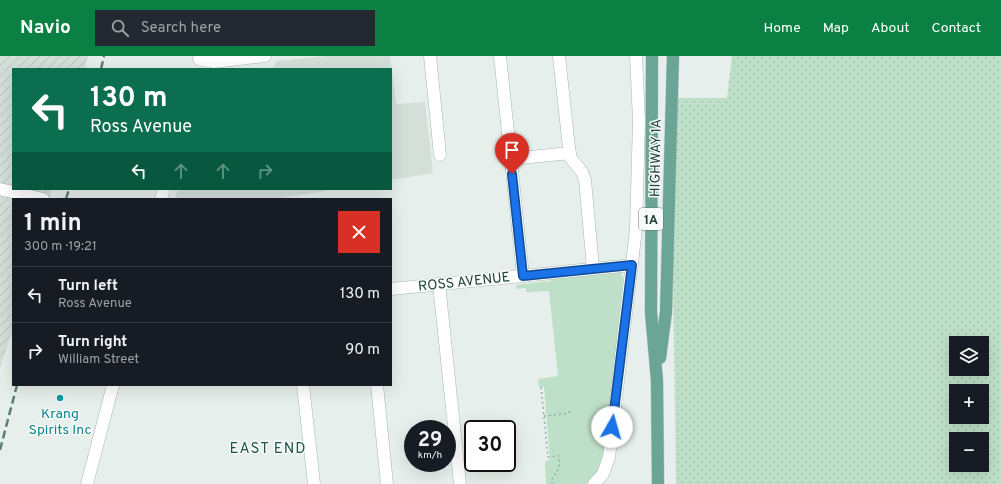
<!DOCTYPE html>
<meta charset="utf-8">
<style>
:root{--surface:#171b24;--page:#242831;--text:#f1f3f6;--muted:#9ea1a6;--line:#363941;--accent:#0b8043}
body{margin:0;font-family:Overpass,sans-serif;background:var(--page);color:var(--text);height:100vh;display:flex;flex-direction:column;font-size:15px;white-space:nowrap}
*{box-sizing:border-box;margin:0}
p{font-size:13px;color:var(--muted)}
.icon{flex:none;width:22px;height:22px;fill:none;stroke:currentColor;stroke-width:2;stroke-linecap:round;stroke-linejoin:round}
.map{position:relative;flex:1;overflow:hidden}
.drawer{position:absolute;left:12px;top:142px;width:380px;height:188px;display:flex;flex-direction:column;background:var(--surface);border-radius:0px;box-shadow:0 4px 16px #0002}
.drawer>*{flex:none}
.banner{position:absolute;left:12px;top:12px;width:380px;height:122px;border-radius:0px;box-shadow:0 4px 16px #0002;background:#0b6e4f;color:#fff;overflow:hidden}
.fabs{position:absolute;left:949px;top:280px;display:grid;gap:8px}
.fabs a{display:grid;place-items:center;width:40px;height:40px;border-radius:0px;background:var(--surface);box-shadow:0 4px 16px #0002;font-size:20px}
.speed{position:absolute;left:404px;top:364px;display:flex;gap:8px;font-size:20px;font-weight:700;text-align:center}
.speed>*{display:grid;place-content:center;width:52px;height:52px;border-radius:50%;background:var(--surface);box-shadow:0 4px 16px #0002;line-height:1}
.speed small{font-size:10px;font-weight:400}
.speed .limit{border:2px solid #111;border-radius:6px;background:#fff;color:#111}
.pin{position:absolute;display:grid;place-items:center;width:34px;height:34px;color:#fff;margin:-41px -17px;border-radius:50% 50% 50% 0;rotate:-45deg;box-shadow:0 0 4px #0007}
.pin .icon{rotate:45deg}
.me{position:absolute;width:44px;margin:-22px;rotate:7deg;stroke-linejoin:round;filter:drop-shadow(0 0 3px #0008)}
.turn{display:flex;align-items:center;gap:14px;height:84px;padding:0 12px;font-size:18px}
.turn .icon{width:52px;height:52px;stroke-width:2.5}
.turn b{display:block;font-size:28px;line-height:34px}
.lanes{display:flex;align-items:center;height:38px;padding:0 12px;background:#0003;justify-content:center;gap:20px;direction:ltr}
.lanes .off{opacity:.35}
.round{display:grid;place-items:center;flex:none;width:42px;height:42px;border-radius:0px;background:var(--page)}
.overview{display:flex;align-items:center;justify-content:space-between;height:68px;padding:0 12px}
h1{font-size:24px;font-weight:700;line-height:30px}
ul{padding:0;list-style:none}
li{display:flex;align-items:center;gap:12px;height:56px;padding:0 12px;border-top:1px solid var(--line)}
li div{flex:1}
li b{display:block;font-size:15px}
li em{font-style:normal}
header{display:flex;align-items:center;gap:24px;box-sizing:border-box;height:56px;padding:0 20px;background:var(--accent);color:#fff}
header strong{font-size:19px}
nav{display:flex;gap:22px;margin-inline-start:auto;font-size:14px}
.search{width:280px;height:36px;background:var(--page);display:flex;align-items:center;gap:10px;box-sizing:border-box;padding:0 14px;border-radius:0px;color:var(--muted);font-size:15px}
.map>svg:first-child{display:block}
</style>
<header>
<strong>Navio</strong>
<div class="search"><svg class="icon" aria-label="search" viewBox="0 0 24 24"><circle cx="10" cy="10" r="6"/><path d="M15 15l6 6"/></svg>Search here</div>
<nav><a>Home</a><a>Map</a><a>About</a><a>Contact</a></nav>
</header>
<div class="map">
<svg width="1001" height="428" viewBox="0 0 1001 428">
<defs>
<pattern id="industrial-furrows" width="10" height="10" patternUnits="userSpaceOnUse"><rect width="10" height="10" fill="#d4dfda"/><path d="M-1 1l2-2M0 10L10 0M9 11l2-2" fill="none" stroke="#b6c1bc"/></pattern>
<pattern id="grass-dots" width="8" height="8" patternUnits="userSpaceOnUse"><rect width="8" height="8" fill="#bfe0c8"/><path d="M2 2h.1M6 6h.1" fill="none" stroke="#a4c1ad" stroke-width="1.8" stroke-linecap="round"/></pattern>
</defs>
<rect width="100%" height="100%" fill="#e6efeb"/>
<g fill="#d4dfda">
<polygon points="327,0 390,0 396,48 425,46 433,117 391,124 391,13 273,13 276,5"/>
<polygon points="178,133 336,133 276,143 175,143"/>
</g>
<polygon fill="url(#industrial-furrows)" points="0,0 88,0 85,13 13,13 13,133 52,133 49,143 13,143 13,272 0,312"/>
<path fill="url(#grass-dots)" fill-rule="evenodd" d="M732 0H1001V428H676L673 214 675 42H727ZM956 287H982V313H956ZM956 335H982V361H956ZM956 383H982V409H956Z"/>
<polygon fill="#bfe0c8" points="619,216 621,217 623,223 606,392 598,416 586,428 546,428 545,408 546,405 550,404 544,331 539,331 538,323 558,320 549,235 526,236 526,232 517,233 516,229 551,225 551,223"/>
<g fill="none" stroke-linecap="round" stroke-linejoin="round">
<defs>
<g id="minor">
<polyline points="430,0 440,99"/>
<polyline points="500,0 523,220"/>
<polyline points="559,0 570,101 582,116 585,124 593,212"/>
<polyline points="199,3 214,6 265,0"/>
<polyline points="511,103 570,97"/>
<polyline points="0,133 43,143"/>
<polyline points="161,143 164,133"/>
<polyline points="439,228 460,428"/>
<polyline points="391,233 632,209"/>
<polyline points="303,329 314,428"/>
<polyline points="377,329 387,428"/>
<polyline points="87,428 113,329"/>
<polyline points="594,428 603,418 609,401 636,173 639,65 636,0"/>
</g>
<g id="major">
<polyline points="652,0 651,256 657,325 658,428"/>
<polyline points="660,302 666,256 673,0"/>
</g>
</defs>
<use href="#minor" stroke="#a8b8b2" stroke-width="13"/>
<use href="#major" stroke="#c2cac8" stroke-width="13"/>
<g stroke="#86b3a5" stroke-width="1.5" stroke-dasharray="2 3" stroke-linecap="butt">
<polyline points="541,331 548,401 559,400 559,412 552,423 552,428"/>
<polyline points="544,360 564,358 573,354"/>
</g>
<use href="#minor" stroke="#fff" stroke-width="12"/>
<use href="#major" stroke="#6aa596" stroke-width="12"/>
<g stroke="#5f7d75" stroke-width="2.5" stroke-dasharray="8 4" stroke-linecap="butt">
<polyline points="101,13 104,0"/>
<polyline points="66,143 69,133"/>
<polyline points="0,394 17,329"/>
</g>
</g>
<g fill="none" stroke-linecap="round" stroke-linejoin="round">
<defs>
<polyline id="route" points="512,118 523,220 632,209 612,371"/>
</defs>
<use href="#route" stroke="#114b97" stroke-width="10"/>
<use href="#route" stroke="#1a73e8" stroke-width="7"/>
</g>
<circle fill="#0f9aa8" stroke="#f7fbf9" stroke-width="1.5" cx="60" cy="342" r="4"/>
<g text-anchor="middle" stroke-width="3" stroke-linejoin="round" paint-order="stroke">
<rect fill="#f7fbf9" stroke="#637a73" stroke-width="1" x="639" y="152" width="24" height="22" rx="3"/>
<g font-size="13" font-weight="bold" fill="#24423a">
<text x="651" y="168">1A</text>
</g>
<g font-size="14" fill="#24423a" stroke="#f7fbf9">
<text transform="translate(655 102) rotate(-89)" y="5">HIGHWAY 1A</text>
<text transform="translate(464 225) rotate(-6)" y="5">ROSS AVENUE</text>
</g>
<g font-size="14" fill="#0d838f" stroke="#f7fbf9">
<text x="60" y="362">Krang<tspan x="60" dy="16">Spirits Inc</tspan></text>
</g>
<g font-size="15" letter-spacing="1" fill="#1f5548" stroke="#f7fbf9">
<text x="268" y="397">EAST END</text>
</g>
</g>
</svg>
<div class="fabs">
<a><svg class="icon" aria-label="layers" viewBox="0 0 24 24"><path d="M12 4l9 5-9 5-9-5zM3 14l9 5 9-5"/></svg></a>
<a>+</a>
<a>−</a>
</div>
<div class="speed"><div>29<small>km/h</small></div><div class="limit">30</div></div>
<div class="pin" style="left:512px;top:118px;background:#d93025"><svg class="icon" aria-label="arrive" viewBox="0 0 24 24"><path d="M6 21V4h12l-3 4 3 4H6"/></svg></div>
<svg class="me" style="left:612px;top:371px" viewBox="-20 -20 40 40"><circle r="19" fill="#fff"/><path d="M0-13L10 11 0 6-10 11z" fill="#1a73e8"/></svg>
<div class="banner">
<div class="turn"><svg class="icon" aria-label="left" viewBox="0 0 24 24"><path d="M17 20v-9H6M10 6l-5 5 5 5"/></svg><div><b>130 m</b>Ross Avenue</div></div>
<div class="lanes"><svg class="icon" aria-label="left" viewBox="0 0 24 24"><path d="M17 20v-9H6M10 6l-5 5 5 5"/></svg><svg class="icon off" aria-label="ahead" viewBox="0 0 24 24"><path d="M12 20V5M6 11l6-6 6 6"/></svg><svg class="icon off" aria-label="ahead" viewBox="0 0 24 24"><path d="M12 20V5M6 11l6-6 6 6"/></svg><svg class="icon off" aria-label="right" viewBox="0 0 24 24"><path d="M7 20v-9h11M14 6l5 5-5 5"/></svg></div>
</div>
<section class="drawer">
<div class="overview"><div><h1>1 min</h1><p>300 m · 19:21</p></div><a class="round" style="background:#d93025;color:#fff"><svg class="icon" aria-label="close" viewBox="0 0 24 24"><path d="M6 6l12 12M18 6L6 18"/></svg></a></div>
<ul>
<li><svg class="icon" aria-label="left" viewBox="0 0 24 24"><path d="M17 20v-9H6M10 6l-5 5 5 5"/></svg><div><b>Turn left</b><p>Ross Avenue</p></div><em>130 m</em></li>
<li><svg class="icon" aria-label="right" viewBox="0 0 24 24"><path d="M7 20v-9h11M14 6l5 5-5 5"/></svg><div><b>Turn right</b><p>William Street</p></div><em>90 m</em></li>
</ul>
</section>
</div>
